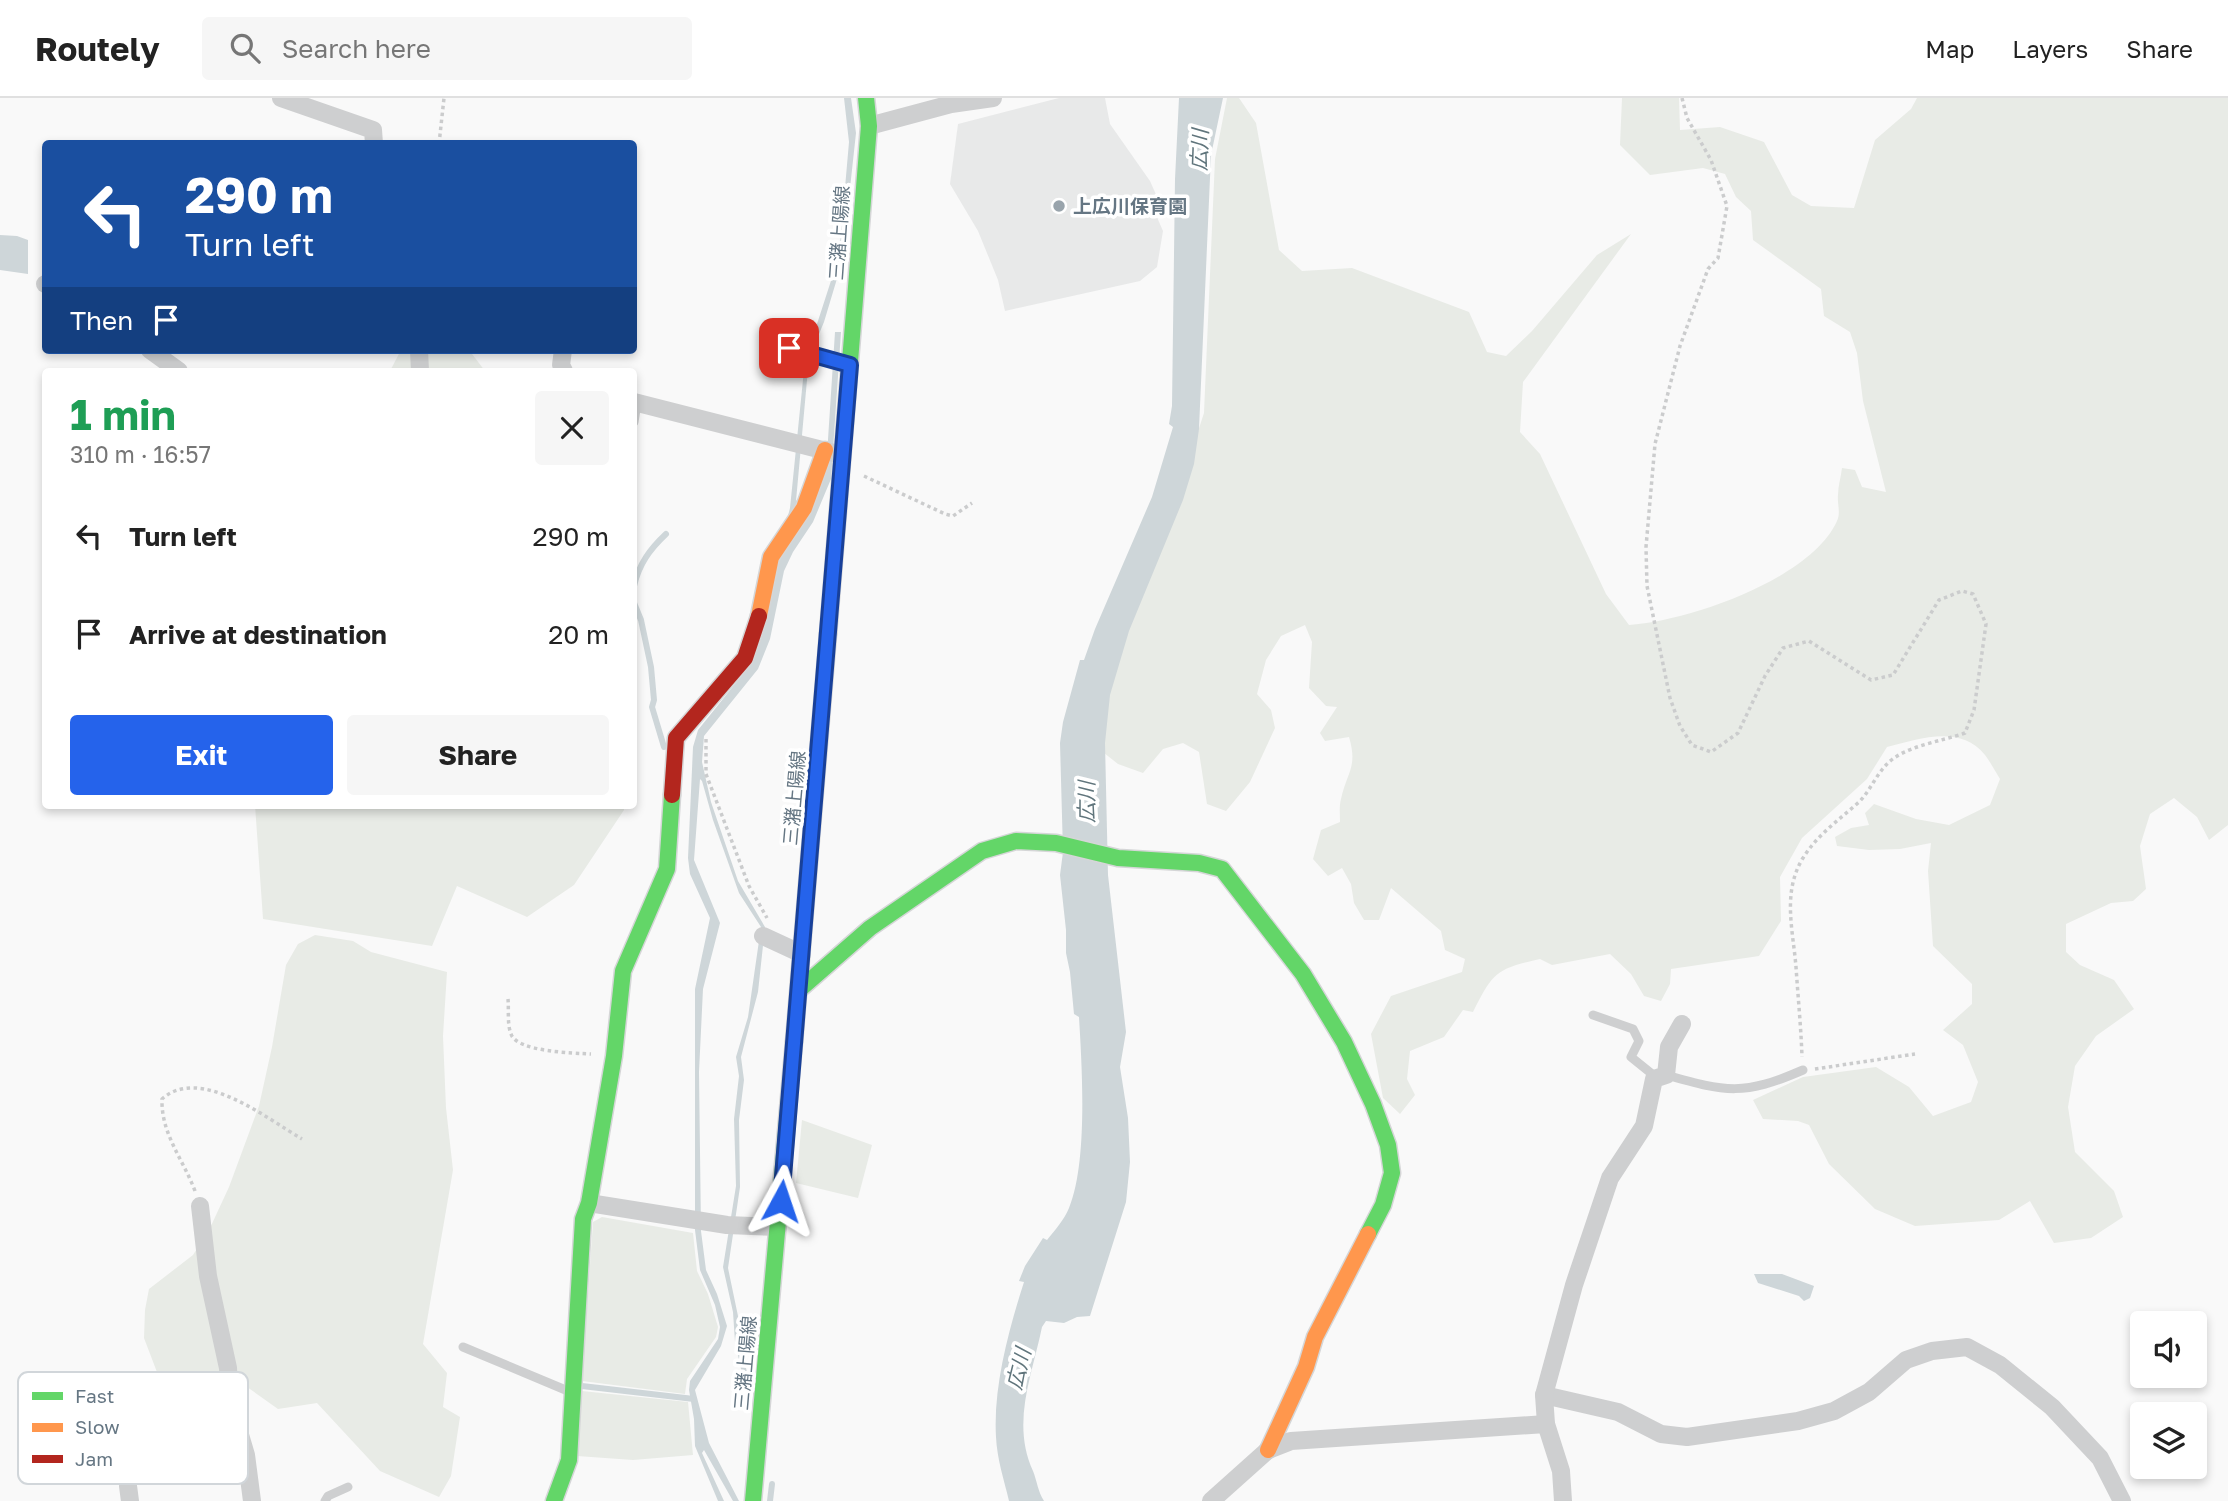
<!DOCTYPE html>
<meta charset="utf-8">
<style>
:root{--surface:#fff;--page:#f6f6f6;--text:#222;--muted:#767676;--line:#e0e0e0;--accent:#2563eb}
body{margin:0;font-family:"Golos Text","Noto Sans JP",sans-serif;background:var(--page);color:var(--text);height:100vh;display:flex;flex-direction:column;font-size:26px;white-space:nowrap}
*{box-sizing:border-box;margin:0}
p{font-size:23px;color:var(--muted)}
.icon{flex:none;width:38px;height:38px;fill:none;stroke:currentColor;stroke-width:2;stroke-linecap:round;stroke-linejoin:round}
.map{position:relative;flex:1;overflow:hidden}
.details{position:absolute;left:42px;top:270px;width:595px;height:441px;display:flex;flex-direction:column;background:var(--surface);border-radius:7px;box-shadow:0 4px 10px #0003}
.details>*{flex:none}
.hud{position:absolute;left:42px;top:42px;width:595px;height:214px;border-radius:7px;box-shadow:0 4px 10px #0003;background:#1a4fa0;color:#fff;overflow:hidden}
.fabs{position:absolute;left:2130px;top:1213px;display:grid;gap:14px}
.fabs a{display:grid;place-items:center;width:77px;height:77px;border-radius:7px;background:var(--surface);box-shadow:0 4px 10px #0003;font-size:35px}
.pin{position:absolute;display:grid;place-items:center;width:60px;height:60px;color:#fff;margin:-30px;border-radius:14px;box-shadow:0 4px 10px #0006}
.me{position:absolute;width:77px;margin:-38px;rotate:5deg;stroke-linejoin:round;filter:drop-shadow(0 0 5px #0008)}
.turn{display:flex;align-items:center;gap:24px;height:147px;padding:0 28px;font-size:32px}
.turn .icon{width:91px;height:91px;stroke-width:2.5}
.turn b{display:block;font-size:49px;line-height:60px}
.then{display:flex;align-items:center;height:66px;padding:0 28px;background:#0003;gap:14px;font-size:26px}
.round{display:grid;place-items:center;flex:none;width:74px;height:74px;border-radius:7px;background:var(--page)}
.overview{display:flex;align-items:center;justify-content:space-between;height:119px;padding:0 28px}
h1{font-size:42px;font-weight:700;line-height:52px;color:#1e9e55}
.action{display:flex;gap:14px;margin-top:auto;padding:14px 28px}
.action a{flex:1;height:80px;border-radius:7px;background:var(--accent);color:#fff;font-size:28px;font-weight:700;line-height:80px;text-align:center}
.action a+a{background:var(--page);color:var(--text)}
ul{padding:0;list-style:none}
li{display:flex;align-items:center;gap:21px;height:98px;padding:0 28px}
li div{flex:1}
li b{display:block;font-size:26px}
li em{font-style:normal}
header{display:flex;align-items:center;gap:42px;box-sizing:border-box;height:98px;padding:0 35px;background:var(--surface);border-bottom:2px solid var(--line)}
header strong{font-size:33px}
nav{display:flex;gap:38px;margin-inline-start:auto;font-size:24px}
.search{width:490px;height:63px;background:var(--page);display:flex;align-items:center;gap:18px;box-sizing:border-box;padding:0 24px;border-radius:7px;color:var(--muted);font-size:26px}
.map>svg:first-child{display:block}
</style>
<header>
<strong>Routely</strong>
<div class="search"><svg class="icon" aria-label="search" viewBox="0 0 24 24"><circle cx="10" cy="10" r="6"/><path d="M15 15l6 6"/></svg>Search here</div>
<nav><a>Map</a><a>Layers</a><a>Share</a></nav>
</header>
<div class="map">
<svg width="2228" height="1403" viewBox="0 0 2228 1403">
<rect width="100%" height="100%" fill="#f9f9f9"/>
<polygon fill="#e8e9e9" points="1059,0 1105,0 1110,26 1150,83 1158,101 1153,110 1163,133 1157,169 1140,183 1005,213 998,182 978,133 950,86 958,26"/>
<g fill="#e8ebe6">
<path d="M1227 0H1239L1256 25 1279 152 1302 173 1352 170 1469 214 1487 254 1506 258 1532 233 1597 157 1631 136 1523 284 1520 334 1540 356 1606 496 1629 527C1689 523 1811 481 1837 423 1841 415 1837 405 1838 397 1838 388 1841 379 1842 370L1855 372 1862 389 1886 394 1863 303 1857 255 1850 234 1824 218 1821 191 1753 142 1751 113 1736 99 1725 76 1703 70 1650 77 1620 47 1622 0H1679L1680 32 1720 29 1764 44 1792 97 1811 108 1854 110 1875 42 1911 11 1917 0H2228V727L2209 742 2197 719 2174 700 2150 716 2140 748 2146 791 2133 803 2111 805 2066 826V854L2080 867 2114 882 2134 911 2096 938 2075 968 2068 1009 2075 1054 2114 1093 2123 1119 2091 1140 2054 1145 2030 1103 1999 1122 1915 1128 1875 1111 1829 1066 1809 1027 1798 1023 1763 1021 1753 1002 1803 979 1876 969 1909 989 1933 1018 1971 1004 1978 984 1963 947 1943 932 1972 906V886L1933 848 1928 773 1931 745 1900 751 1869 752 1837 748 1835 739 1851 730 1869 727 1865 715 1874 706 1916 721 1949 727 1990 707 2000 681C1995 673 1991 665 1985 657 1960 626 1919 641 1887 649L1867 681 1802 740 1780 779 1781 823 1759 858 1671 871 1670 886 1661 903 1644 898 1631 876 1610 856 1552 867 1540 861C1495 871 1493 875 1473 914L1463 912 1444 939 1410 953 1407 981 1415 997 1400 1016 1383 1000 1371 936 1391 898 1462 874 1465 861 1445 852 1441 833 1391 790 1379 822H1364L1354 805 1351 786 1342 770 1328 778 1313 761 1321 732 1340 724C1340 717 1339 708 1341 701 1347 674 1358 669 1349 639L1325 643 1320 635 1337 609 1326 608 1309 590 1312 544 1305 527 1281 538 1266 562 1257 596 1271 612 1275 630 1250 684 1226 713 1207 706 1199 654 1183 645 1163 651 1143 675 1118 666 1094 647 1148 450 1178 394 1204 315 1215 61Z"/>
<polygon points="401,252 469,252 485,273 390,273"/>
<polygon points="255,707 624,707 624,712 574,787 527,819 457,788 432,848 263,821"/>
<polygon points="315,837 353,843 371,854 447,874 443,938 446,1010 453,1072 423,1246 447,1275 443,1309 460,1319 451,1378 439,1399 380,1373 317,1305 278,1311 240,1284 204,1311 171,1311 144,1240 145,1212 149,1191 193,1157 210,1130 229,1089 259,1008 272,949 286,867 298,846"/>
<polygon points="802,1022 872,1047 858,1100 796,1085"/>
<polygon points="602,1119 693,1135 697,1173 708,1196 718,1229 716,1239 687,1281 685,1296 582,1283 593,1124"/>
<polygon points="582,1293 688,1304 693,1357 633,1362 577,1358"/>
</g>
<g fill="#ced6d9">
<polygon points="844,0 851,0 856,35 842,164 824,224 809,260 796,403 826,372 835,234 841,234 831,381 813,424 793,454 784,473 770,541 758,571 704,638 702,664 711,704 738,783 765,829 758,894 741,959 744,982 739,1022 740,1089 728,1170 738,1218 739,1239 754,1306 749,1307 735,1244 733,1214 723,1169 736,1088 734,1021 739,978 736,959 748,919 761,829 739,795 734,781 713,722 702,683 700,681 694,762 720,825 703,891 699,974 701,1133 706,1172 717,1196 727,1228 721,1248 695,1292 709,1345 739,1403 733,1403 704,1352 702,1355 724,1403 718,1403 695,1348 694,1321 689,1292 690,1283 718,1241 720,1229 715,1207 700,1172 695,1132 695,891 710,820 690,776 688,760 693,649 698,632 751,566 790,410 806,252 817,226 839,158 849,44"/>
<path d="M1179 0H1223L1211 57 1199 331 1194 366 1183 402 1129 533 1110 597 1105 645 1108 777 1126 934 1120 969 1128 1020 1130 1064 1126 1104 1090 1218 1077 1219 1064 1225 1046 1223 1042 1229C1032 1278 1011 1325 1033 1373 1037 1383 1038 1394 1044 1403H1009C1004 1382 997 1361 996 1339 993 1289 1009 1231 1024 1184L1019 1183 1025 1168 1043 1140 1047 1142C1055 1132 1064 1122 1069 1110 1088 1064 1082 969 1079 919L1074 916 1070 874 1066 855V832L1060 777 1063 754 1060 645 1063 624 1080 562H1084L1095 531 1152 399 1173 329 1169 326 1172 308 1175 81Z"/>
<polygon points="0,137 17,138 28,142 28,176 0,172"/>
<polygon points="1754,1176 1782,1176 1814,1188 1810,1200 1804,1203 1799,1198 1758,1185"/>
</g>
<g fill="none" stroke-linecap="round" stroke-linejoin="round">
<g stroke="#ced6d9" stroke-width="6">
<path d="M634 488C639 466 650 451 666 436"/>
<polyline points="634,505 641,522 651,569 654,602 652,609 664,649"/>
<polyline points="582,1288 694,1301"/>
<polyline points="770,1403 772,1386"/>
</g>
<defs>
<g id="fast">
<polyline points="828,536 869,28 866,0"/>
<polyline points="799,892 870,830 982,753 1016,743 1056,745 1118,760 1199,765 1222,771 1303,876 1344,944 1373,1006 1388,1047 1392,1075 1383,1107 1368,1136"/>
<polyline points="554,1403 569,1362 583,1121 589,1105 614,958 623,873 667,771 672,697"/>
<polyline points="753,1403 794,944"/>
</g>
<g id="slow">
<polyline points="759,518 771,459 804,410 825,352"/>
<polyline points="794,944 828,536"/>
<polyline points="1268,1352 1306,1269 1315,1239 1368,1136"/>
</g>
<polyline id="jam" points="672,697 676,640 745,560 759,518"/>
</defs>
<use href="#fast" stroke="#d5d6d7" stroke-width="19"/>
<use href="#slow" stroke="#d5d6d7" stroke-width="19"/>
<use href="#jam" stroke="#d5d6d7" stroke-width="19"/>
<g stroke="#cbcccd" stroke-width="3.5" stroke-dasharray="3.5 3.5" stroke-linecap="butt">
<path d="M1682 0 1687 20 1711 62 1727 108 1718 160 1708 171 1680 248 1655 346 1646 449 1647 488 1670 600 1680 628 1692 647 1711 654 1738 635 1765 578 1783 550 1809 543 1871 582 1893 577 1939 502 1962 493 1973 496 1986 526 1974 612 1965 635C1943 643 1904 648 1887 666 1876 677 1870 693 1859 704 1839 722 1817 737 1803 760 1782 794 1793 832 1796 869 1798 899 1801 929 1802 959"/>
<polyline points="439,46 444,0"/>
<polyline points="864,378 945,416 953,418 972,405"/>
<polyline points="706,641 706,676 749,788 767,820"/>
<path d="M508 901C509 912 507 926 511 936 517 954 574 955 591 956"/>
<polyline points="1815,971 1915,956"/>
<path d="M195 1093C183 1061 161 1036 162 1001 200 967 266 1020 302 1041"/>
</g>
<g stroke="#cecfd0" stroke-width="9">
<polyline points="773,245 845,266"/>
<polyline points="634,324 637,305"/>
<polyline points="1593,917 1633,931 1639,943 1631,959 1657,980"/>
<path d="M1666 977C1727 994 1743 998 1803 972"/>
<polyline points="463,1249 568,1293"/>
<polyline points="325,1403 328,1398 348,1389"/>
</g>
<g stroke="#cecfd0" stroke-width="18">
<polyline points="281,0 373,32 374,46"/>
<polyline points="869,28 951,6 993,0"/>
<polyline points="45,186 46,186"/>
<polyline points="150,252 179,273"/>
<polyline points="419,252 420,273"/>
<polyline points="563,252 561,267 564,273"/>
<polyline points="634,304 834,355"/>
<polyline points="763,838 802,856"/>
<polyline points="589,1105 727,1127 778,1129"/>
<polyline points="200,1108 208,1178 228,1270 230,1303 246,1357 252,1403"/>
<polyline points="1544,1297 1618,1314 1661,1336 1687,1339 1798,1323 1834,1313 1869,1294 1906,1262 1932,1253 1967,1249 2000,1267 2052,1309 2100,1360 2122,1403"/>
<polyline points="128,1388 130,1403"/>
<polyline points="1211,1403 1268,1352 1291,1343 1546,1326"/>
<polyline points="1563,1403 1561,1373 1546,1326 1544,1297 1574,1187 1610,1080 1644,1028 1654,981 1666,977 1669,949 1682,926"/>
</g>
<use href="#fast" stroke="#63d668" stroke-width="16"/>
<use href="#slow" stroke="#ff974d" stroke-width="16"/>
<use href="#jam" stroke="#b3261e" stroke-width="16"/>
</g>
<g fill="none" stroke-linecap="round" stroke-linejoin="round">
<defs>
<polyline id="route" points="781,1103 850,267 789,250"/>
</defs>
<use href="#route" stroke="#184099" stroke-width="18"/>
<use href="#route" stroke="#2563eb" stroke-width="12"/>
</g>
<circle fill="#99a4ac" stroke="#fff" stroke-width="2.5" cx="1059" cy="108" r="7"/>
<g text-anchor="middle" stroke-width="7" stroke-linejoin="round" paint-order="stroke">
<g font-size="19" font-weight="bold" fill="#657683" stroke="#fff" text-anchor="start">
<text x="1073" y="115">上広川保育園</text>
</g>
<g font-size="19" fill="#657683" stroke="#fff">
<text transform="translate(839 135) rotate(-86)" y="7">三潴上陽線</text>
<text transform="translate(794 700) rotate(-85)" y="7">三潴上陽線</text>
<text transform="translate(745 1265) rotate(-85)" y="7">三潴上陽線</text>
</g>
<g font-size="21" font-style="italic" fill="#60757c" stroke="#fff">
<text transform="translate(1200 52) rotate(-88)" y="7">広川</text>
<text transform="translate(1087 704) rotate(-90)" y="7">広川</text>
<text transform="translate(1019 1271) rotate(-76)" y="7">広川</text>
</g>
</g>
<rect x="18" y="1274" width="230" height="112" rx="10" fill="#fff" stroke="#d1d6da" stroke-width="2"/>
<rect x="32" y="1294" width="31" height="8" fill="#63d668"/>
<rect x="32" y="1325" width="31" height="9" fill="#ff974d"/>
<rect x="32" y="1357" width="31" height="8" fill="#b3261e"/>
<g font-size="19" fill="#657683">
<text x="75" y="1305">Fast</text>
<text x="75" y="1336">Slow</text>
<text x="75" y="1368">Jam</text>
</g>
</svg>
<div class="fabs">
<a><svg class="icon" aria-label="sound" viewBox="0 0 24 24"><path d="M4 9h4l5-4v14l-5-4H4zM17 9q2 3 0 6"/></svg></a>
<a><svg class="icon" aria-label="layers" viewBox="0 0 24 24"><path d="M12 4l9 5-9 5-9-5zM3 14l9 5 9-5"/></svg></a>
</div>
<div class="pin" style="left:789px;top:250px;background:#d93025"><svg class="icon" aria-label="arrive" viewBox="0 0 24 24"><path d="M6 21V4h12l-3 4 3 4H6"/></svg></div>
<svg class="me" style="left:781px;top:1103px" viewBox="-20 -20 40 40"><path d="M0-17L14 15 0 8-14 15z" fill="#2563eb" stroke="#fff" stroke-width="4"/></svg>
<div class="hud">
<div class="turn"><svg class="icon" aria-label="left" viewBox="0 0 24 24"><path d="M17 20v-9H6M10 6l-5 5 5 5"/></svg><div><b>290 m</b>Turn left</div></div>
<div class="then">Then<svg class="icon" aria-label="arrive" viewBox="0 0 24 24"><path d="M6 21V4h12l-3 4 3 4H6"/></svg></div>
</div>
<section class="details">
<div class="overview"><div><h1>1 min</h1><p>310 m · 16:57</p></div><a class="round"><svg class="icon" aria-label="close" viewBox="0 0 24 24"><path d="M6 6l12 12M18 6L6 18"/></svg></a></div>
<ul>
<li><svg class="icon" aria-label="left" viewBox="0 0 24 24"><path d="M17 20v-9H6M10 6l-5 5 5 5"/></svg><div><b>Turn left</b></div><em>290 m</em></li>
<li><svg class="icon" aria-label="arrive" viewBox="0 0 24 24"><path d="M6 21V4h12l-3 4 3 4H6"/></svg><div><b>Arrive at destination</b></div><em>20 m</em></li>
</ul>
<div class="action"><a>Exit</a><a>Share</a></div>
</section>
</div>
